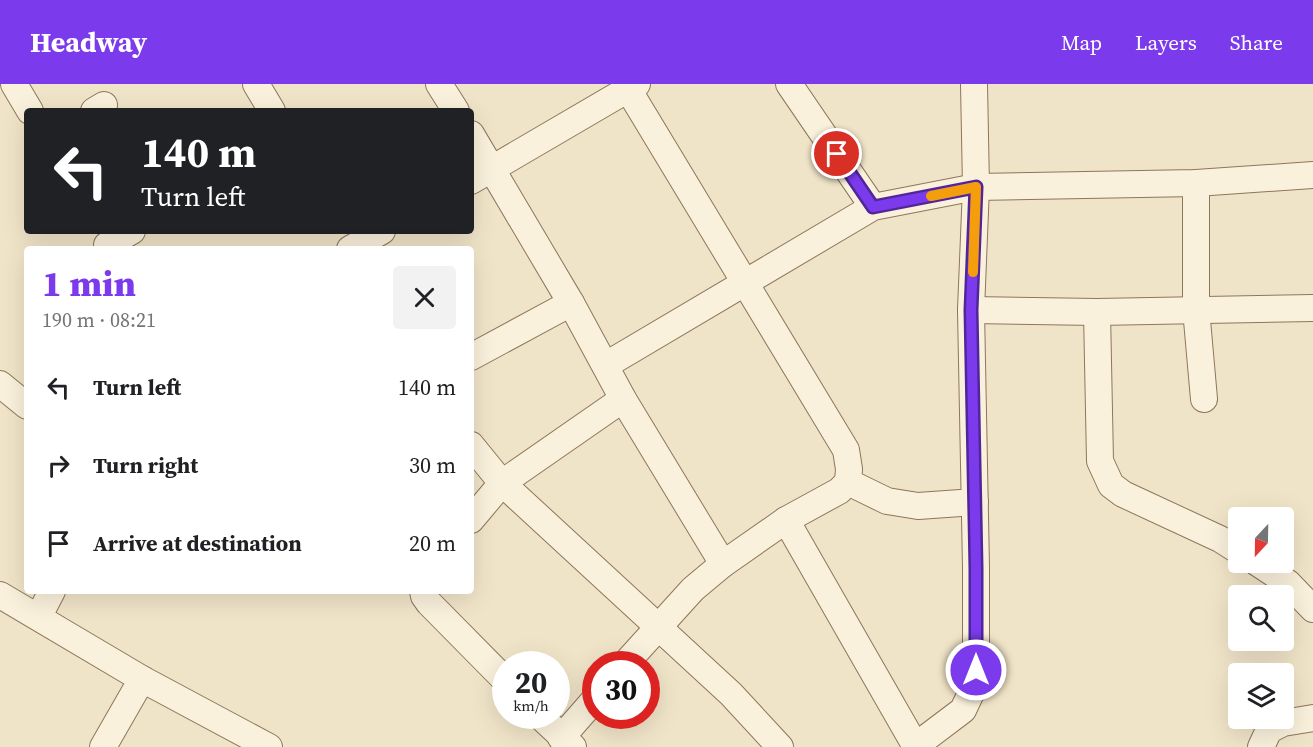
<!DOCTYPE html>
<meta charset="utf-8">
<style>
:root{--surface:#fff;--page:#f2f2f2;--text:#202124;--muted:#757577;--accent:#7c3aed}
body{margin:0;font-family:"Source Serif 4",serif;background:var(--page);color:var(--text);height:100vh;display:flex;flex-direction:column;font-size:22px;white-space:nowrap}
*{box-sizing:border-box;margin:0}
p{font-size:20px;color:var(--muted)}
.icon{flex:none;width:33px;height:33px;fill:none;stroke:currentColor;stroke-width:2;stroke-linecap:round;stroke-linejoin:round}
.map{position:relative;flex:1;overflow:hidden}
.details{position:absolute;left:24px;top:162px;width:450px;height:348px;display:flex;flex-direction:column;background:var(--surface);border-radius:6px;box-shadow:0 6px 24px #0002}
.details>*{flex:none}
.banner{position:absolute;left:24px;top:24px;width:450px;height:126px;border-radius:6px;box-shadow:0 6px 24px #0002;background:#202124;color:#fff;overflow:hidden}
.needle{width:39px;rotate:202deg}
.buttons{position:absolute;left:1228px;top:423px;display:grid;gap:12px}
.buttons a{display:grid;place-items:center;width:66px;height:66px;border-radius:6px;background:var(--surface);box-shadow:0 6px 24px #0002;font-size:30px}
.speed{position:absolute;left:492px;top:567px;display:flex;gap:12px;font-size:30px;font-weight:700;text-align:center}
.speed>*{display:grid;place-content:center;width:78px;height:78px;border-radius:50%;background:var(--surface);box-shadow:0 6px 24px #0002;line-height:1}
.speed small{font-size:15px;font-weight:400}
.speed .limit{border:9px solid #d22;background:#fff;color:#111}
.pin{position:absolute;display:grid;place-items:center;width:51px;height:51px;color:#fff;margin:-26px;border:3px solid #fff;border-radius:50%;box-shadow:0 2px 6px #0007}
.me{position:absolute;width:66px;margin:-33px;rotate:0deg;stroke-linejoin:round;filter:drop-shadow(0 0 4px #0008)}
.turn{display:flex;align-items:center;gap:21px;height:126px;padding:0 18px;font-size:27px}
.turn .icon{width:78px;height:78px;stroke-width:2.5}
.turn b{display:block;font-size:42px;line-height:51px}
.round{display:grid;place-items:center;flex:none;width:63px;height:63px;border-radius:6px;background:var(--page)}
.head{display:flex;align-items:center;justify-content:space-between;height:102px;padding:0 18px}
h1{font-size:36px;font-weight:800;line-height:45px;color:var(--accent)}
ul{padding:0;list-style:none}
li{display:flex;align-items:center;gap:18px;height:78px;padding:0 18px}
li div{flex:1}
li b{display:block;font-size:22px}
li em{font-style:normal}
header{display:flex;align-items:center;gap:36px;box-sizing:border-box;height:84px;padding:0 30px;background:var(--accent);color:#fff}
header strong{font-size:28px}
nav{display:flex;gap:33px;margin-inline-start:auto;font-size:21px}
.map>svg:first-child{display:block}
</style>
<header>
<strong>Headway</strong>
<nav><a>Map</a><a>Layers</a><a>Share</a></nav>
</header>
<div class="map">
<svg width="1313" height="663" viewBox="0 0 1313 663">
<rect width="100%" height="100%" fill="#f0e4c8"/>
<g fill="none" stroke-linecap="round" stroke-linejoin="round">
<defs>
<g id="street">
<polyline points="14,0 30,27"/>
<polyline points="256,0 272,27"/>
<polyline points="439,0 456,27"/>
<polyline points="625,0 846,366 849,385 848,398 839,407 786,436 723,480 693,505 625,580"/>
<polyline points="789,0 873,123"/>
<polyline points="94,27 104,21"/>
<polyline points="471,50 571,219 623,315 723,480"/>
<polyline points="471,97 637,0"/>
<polyline points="1196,99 1196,225 1204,315"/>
<polyline points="107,161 132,147"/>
<polyline points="350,165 382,147"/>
<polyline points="971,226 1097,228 1313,224"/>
<polyline points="1097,228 1100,377 1111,401 1123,410 1220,455 1239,467"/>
<polyline points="471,273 571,219"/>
<polyline points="606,281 873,123 976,103 1196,99 1313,91"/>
<polyline points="0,300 27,322"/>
<polyline points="471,361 502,399 731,610 780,663"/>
<polyline points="848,398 887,417 918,422 975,418"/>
<polyline points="471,436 502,399 623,315"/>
<polyline points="786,436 916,663"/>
<polyline points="1256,478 1288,499 1313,525"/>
<polyline points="423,507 424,512 429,519 506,597"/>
<polyline points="0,511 142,595 269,663"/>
<polyline points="39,532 52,507"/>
<polyline points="540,632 573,663"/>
<polyline points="561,654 596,614"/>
<polyline points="103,663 142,595"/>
<polyline points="914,663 963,626 971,609 976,586 976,484 971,226 976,103 974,0"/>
<polyline points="1261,663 1269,646 1283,639 1313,634"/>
</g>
</defs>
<use href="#street" stroke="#8d765c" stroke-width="28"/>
<use href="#street" stroke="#faf1dc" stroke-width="26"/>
</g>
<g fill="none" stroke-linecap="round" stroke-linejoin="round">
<defs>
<polyline id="route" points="837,70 873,123 976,103 971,226 976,484 976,586"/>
</defs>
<use href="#route" stroke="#51269a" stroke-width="15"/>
<use href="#route" stroke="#7c3aed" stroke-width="10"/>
<polyline stroke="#f59e0b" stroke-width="10" points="931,112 976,103 973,188"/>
</g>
</svg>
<div class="buttons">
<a><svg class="needle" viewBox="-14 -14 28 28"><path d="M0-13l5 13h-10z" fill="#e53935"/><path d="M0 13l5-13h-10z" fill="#757577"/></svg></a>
<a><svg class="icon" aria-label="search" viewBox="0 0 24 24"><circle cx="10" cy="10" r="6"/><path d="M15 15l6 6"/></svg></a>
<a><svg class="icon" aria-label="layers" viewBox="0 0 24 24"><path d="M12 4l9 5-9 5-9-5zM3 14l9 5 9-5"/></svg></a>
</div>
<div class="speed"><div>20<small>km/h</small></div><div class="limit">30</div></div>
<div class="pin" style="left:837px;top:70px;background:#d93025"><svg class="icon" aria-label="arrive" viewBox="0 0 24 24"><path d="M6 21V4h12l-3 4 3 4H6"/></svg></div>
<svg class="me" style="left:976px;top:586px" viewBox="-20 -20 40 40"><circle r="17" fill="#7c3aed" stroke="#fff" stroke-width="3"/><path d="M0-11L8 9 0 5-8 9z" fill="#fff"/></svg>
<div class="banner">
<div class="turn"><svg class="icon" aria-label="left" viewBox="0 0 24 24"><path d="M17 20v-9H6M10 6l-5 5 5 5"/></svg><div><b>140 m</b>Turn left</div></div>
</div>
<section class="details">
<div class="head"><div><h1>1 min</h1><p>190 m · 08:21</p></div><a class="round"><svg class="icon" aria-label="close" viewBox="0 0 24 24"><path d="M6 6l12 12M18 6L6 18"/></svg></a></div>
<ul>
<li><svg class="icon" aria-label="left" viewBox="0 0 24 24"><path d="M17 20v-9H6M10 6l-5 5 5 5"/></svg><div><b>Turn left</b></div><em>140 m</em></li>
<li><svg class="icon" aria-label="right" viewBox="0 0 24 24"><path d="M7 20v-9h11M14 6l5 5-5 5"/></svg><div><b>Turn right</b></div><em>30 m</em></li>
<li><svg class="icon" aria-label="arrive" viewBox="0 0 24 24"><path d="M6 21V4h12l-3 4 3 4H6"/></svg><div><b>Arrive at destination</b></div><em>20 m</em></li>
</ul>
</section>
</div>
